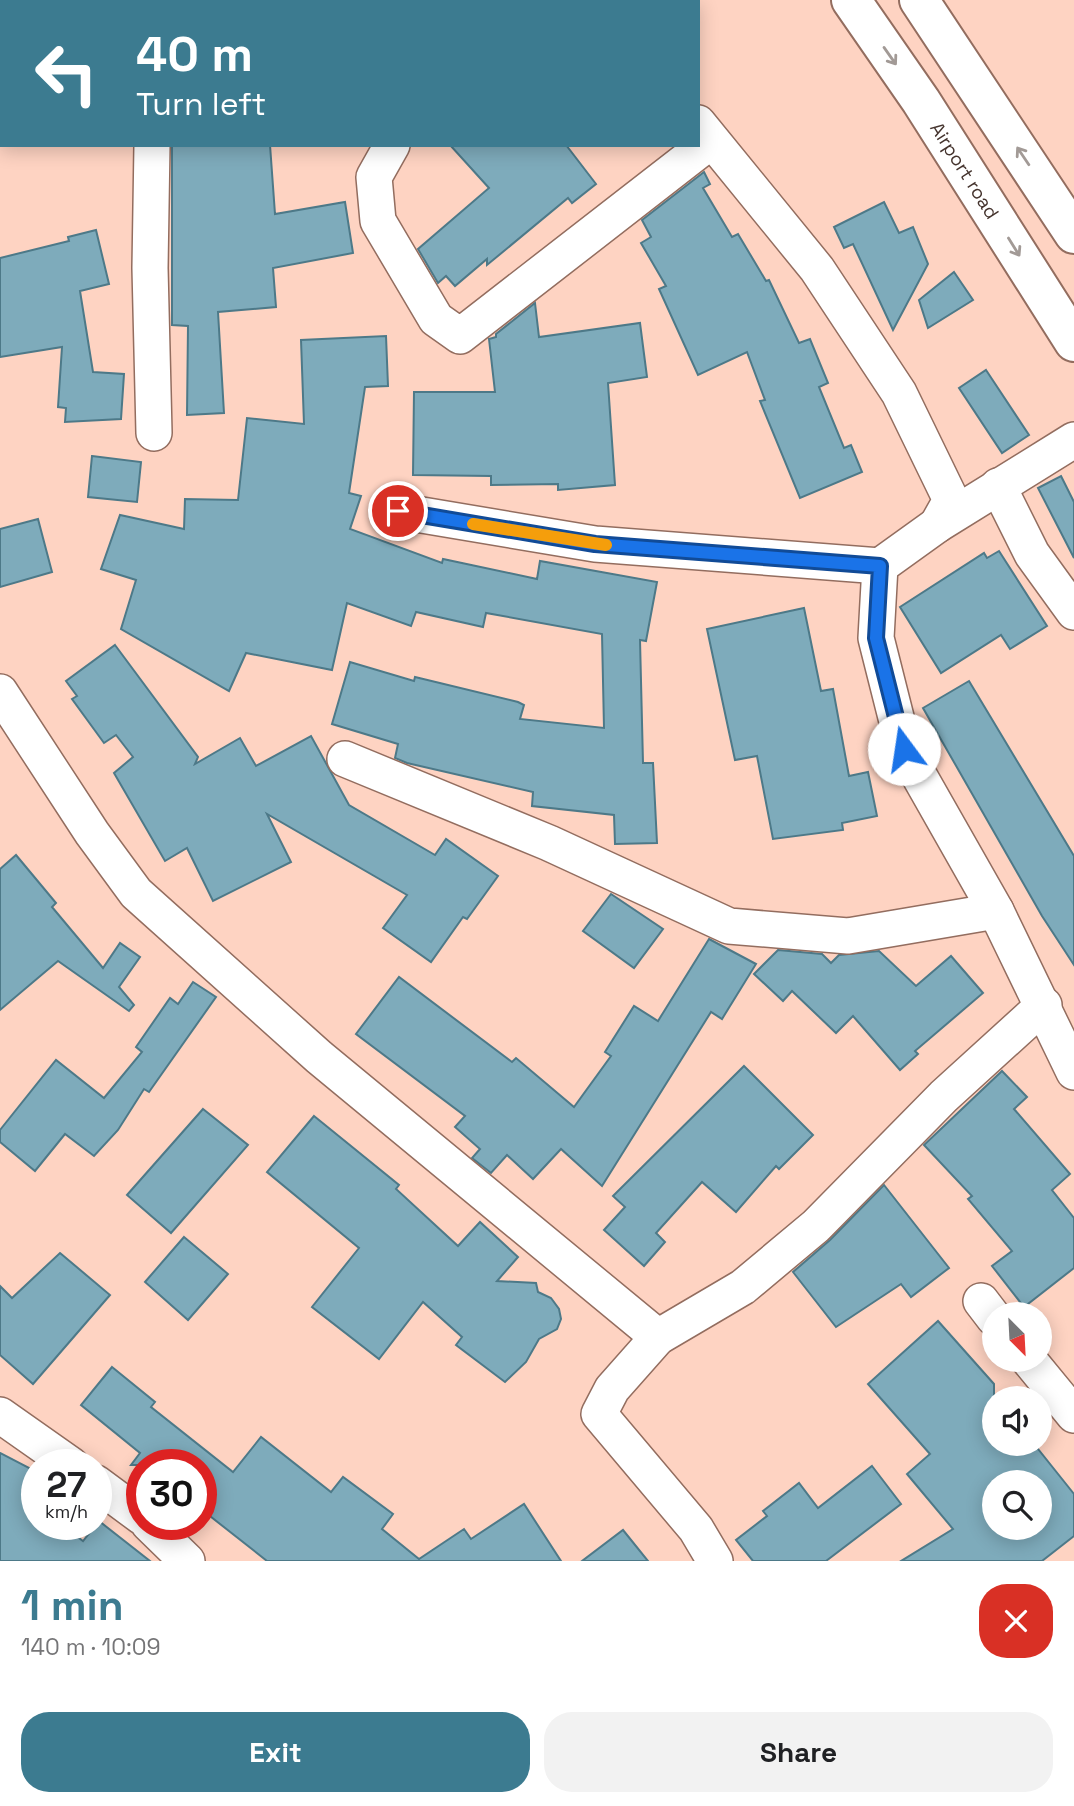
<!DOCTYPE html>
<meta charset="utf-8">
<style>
:root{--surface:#fff;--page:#f2f2f2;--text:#202124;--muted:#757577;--accent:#3c7b90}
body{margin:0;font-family:"Space Grotesk",sans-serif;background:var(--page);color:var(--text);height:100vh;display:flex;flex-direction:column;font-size:26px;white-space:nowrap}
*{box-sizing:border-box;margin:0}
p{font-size:23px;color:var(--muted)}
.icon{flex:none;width:38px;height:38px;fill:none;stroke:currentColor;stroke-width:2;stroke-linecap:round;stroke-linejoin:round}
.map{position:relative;height:1561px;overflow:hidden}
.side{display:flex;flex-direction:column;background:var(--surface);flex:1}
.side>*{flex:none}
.banner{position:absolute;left:0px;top:0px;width:700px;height:147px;box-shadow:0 4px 18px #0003;background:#3c7b90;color:#fff;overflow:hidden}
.needle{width:46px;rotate:156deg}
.tools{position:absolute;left:982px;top:1302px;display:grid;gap:14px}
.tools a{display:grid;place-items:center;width:70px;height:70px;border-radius:50%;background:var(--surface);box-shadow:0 4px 18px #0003;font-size:35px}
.speed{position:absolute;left:21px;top:1449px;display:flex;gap:14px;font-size:35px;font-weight:700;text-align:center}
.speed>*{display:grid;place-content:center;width:91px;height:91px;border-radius:50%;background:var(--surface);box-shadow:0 4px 18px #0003;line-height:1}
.speed small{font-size:18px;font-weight:400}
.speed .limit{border:10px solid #d22;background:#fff;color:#111}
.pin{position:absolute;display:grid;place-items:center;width:60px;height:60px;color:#fff;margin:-30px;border:4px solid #fff;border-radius:50%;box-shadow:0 2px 7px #0007}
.me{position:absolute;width:77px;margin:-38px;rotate:346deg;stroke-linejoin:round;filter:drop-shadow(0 0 5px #0008)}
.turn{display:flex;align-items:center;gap:24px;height:147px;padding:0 21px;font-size:32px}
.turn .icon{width:91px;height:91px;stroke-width:2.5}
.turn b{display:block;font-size:49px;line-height:60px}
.round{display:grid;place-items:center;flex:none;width:74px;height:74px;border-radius:28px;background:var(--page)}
.head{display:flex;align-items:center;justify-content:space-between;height:119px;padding:0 21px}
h1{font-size:42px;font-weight:800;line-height:52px;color:var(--accent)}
.button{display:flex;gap:14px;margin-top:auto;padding:14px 21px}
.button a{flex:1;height:80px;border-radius:28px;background:var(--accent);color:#fff;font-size:28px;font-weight:800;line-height:80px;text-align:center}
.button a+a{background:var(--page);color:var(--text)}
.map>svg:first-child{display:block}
</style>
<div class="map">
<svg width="1074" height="1561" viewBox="0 0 1074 1561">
<rect width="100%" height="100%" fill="#fed3c2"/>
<g fill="#7eabbb" stroke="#4d7988" stroke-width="2" fill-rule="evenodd">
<polygon points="172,145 270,145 275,214 345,202 353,253 273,268 276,307 218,312 224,413 187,415 188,326 172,325"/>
<polygon points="450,145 566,145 596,184 572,203 568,198 487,265 487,259 455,286 446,276 438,283 418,249 489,188"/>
<polygon points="704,172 710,184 703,188 732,237 738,234 766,281 769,280 799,343 810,339 828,383 819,387 844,448 851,445 862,472 800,498 760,401 765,400 747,352 698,375 659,289 666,286 641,243 651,237 642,220"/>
<polygon points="884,202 899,233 913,227 928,264 893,330 853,244 844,248 834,227"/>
<polygon points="96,230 109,284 80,291 93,372 124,374 121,419 65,422 66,408 58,407 62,347 0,357 0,258 69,241 68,237"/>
<polygon points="954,272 973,300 928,328 919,300"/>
<polygon points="535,303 539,337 640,323 647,377 608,383 615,485 558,490 558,484 491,485 491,476 413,475 414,392 495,392 489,339 496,337 496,334"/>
<polygon points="386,336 388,386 365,387 349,493 361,496 350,529 442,563 443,559 537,579 540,561 657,582 646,641 640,640 643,763 653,763 657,843 615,844 614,815 532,806 533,792 407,763 395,758 398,744 332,724 350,662 414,681 415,677 518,702 524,705 520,719 604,728 602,634 486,613 483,627 416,612 411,626 347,603 332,670 246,653 229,691 121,629 136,580 101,569 120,515 184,529 185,499 238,500 247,418 304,424 301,340"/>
<polygon points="986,370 1029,435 1002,453 959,388"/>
<polygon points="92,456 141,462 137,502 88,497"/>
<polygon points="1061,476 1074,502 1074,558 1038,488"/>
<polygon points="38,519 52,572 0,587 0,529"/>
<polygon points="999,551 1047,626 1010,649 1001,635 941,673 900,607 984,553 987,558"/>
<polygon points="804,608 821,691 833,689 849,776 868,772 877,816 842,823 843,830 773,839 757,756 735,760 707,629"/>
<polygon points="115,645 198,757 195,764 240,738 256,766 311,736 349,805 435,855 446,839 498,876 467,919 463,917 431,962 383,928 407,895 267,814 291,862 213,901 187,848 165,861 114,773 133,757 116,735 104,743 72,699 77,696 66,681"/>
<polygon points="969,681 1074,856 1074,965 1042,916 923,708"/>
<polygon points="16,855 56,903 52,907 103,968 120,943 140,957 119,987 134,1005 129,1011 58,961 0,1010 0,869"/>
<polygon points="611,894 663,929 634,968 583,931"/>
<polygon points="709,939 756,964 722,1019 711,1012 602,1186 561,1149 533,1179 507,1155 491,1173 472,1158 480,1149 455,1127 465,1116 356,1034 399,977 512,1062 516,1058 574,1107 611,1056 605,1052 634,1006 658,1021"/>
<polygon points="778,950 822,954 831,963 839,955 879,951 916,986 951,956 983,993 915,1051 918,1054 900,1070 853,1016 836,1033 792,991 783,1001 754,974"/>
<polygon points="193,982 216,997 149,1092 144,1089 118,1130 94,1156 65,1134 35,1171 0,1142 0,1130 56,1060 104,1098 142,1052 136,1047 170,998 178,1004"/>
<polygon points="744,1066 813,1135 779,1169 776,1166 736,1212 702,1182 656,1233 665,1242 644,1266 604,1230 625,1207 613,1196"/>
<polygon points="1002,1071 1027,1097 1014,1109 1070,1174 1052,1190 1074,1218 1074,1268 1024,1307 992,1266 1012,1251 968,1199 972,1196 924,1145"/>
<polygon points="203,1109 248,1145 171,1233 127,1195"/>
<polygon points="314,1116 399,1185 396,1189 458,1246 480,1222 518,1257 497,1281 536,1283 538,1292 551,1298 559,1309 561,1319 557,1329 539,1339 526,1362 505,1382 456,1345 462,1337 423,1302 379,1359 312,1307 359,1248 267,1172"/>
<polygon points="884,1185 949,1268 911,1297 901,1284 836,1327 793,1272 830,1240"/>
<polygon points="184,1237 228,1274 188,1320 145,1282"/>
<polygon points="60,1253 110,1295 33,1384 0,1355 0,1286 12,1298"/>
<path d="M938 1321 994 1384V1444H1034L1074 1494V1536L1042 1561H901L953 1529 907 1474 930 1454 868 1384ZM994 1482H1040V1528H994Z"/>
<polygon points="112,1367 155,1402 151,1407 233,1472 261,1437 331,1492 343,1477 393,1514 382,1529 419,1559 464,1529 471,1539 524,1504 561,1561 267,1561 201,1509 201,1465 131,1465 140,1453 81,1405"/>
<polygon points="0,1453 37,1472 37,1524 61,1524 83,1541 99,1521 150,1561 0,1561"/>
<polygon points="872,1466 901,1504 826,1561 753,1561 736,1540 767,1516 763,1511 799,1483 818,1508"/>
<polygon points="623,1530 648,1561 582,1561"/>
</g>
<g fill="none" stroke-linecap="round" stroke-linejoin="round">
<defs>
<g id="minor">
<polyline points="154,2 154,0"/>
<polyline points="585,2 587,0"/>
<polyline points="698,123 817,269 899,393 951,500 937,525"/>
<polyline points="152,145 150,268 154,433"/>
<polyline points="392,145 374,177 378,221 436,319 460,336 711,141"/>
<polyline points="1074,440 937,525 880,566 876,638 904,749 996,911 1074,1072"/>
<polyline points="998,486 1032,554 1074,612"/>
<polyline points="398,511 595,544 880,566"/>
<polyline points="0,692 92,833 136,893 319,1057 658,1337"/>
<polyline points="345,759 549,843 729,926 848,936 996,911"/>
<polyline points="981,1301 994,1318"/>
<polyline points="1029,1360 1074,1415"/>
<polyline points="0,1415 71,1465"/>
<polyline points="96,1483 142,1517"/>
<polyline points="149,1524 187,1561"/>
<polyline points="715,1561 696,1529 599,1414 612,1389 658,1337 743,1287 816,1226 944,1096 1044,1005"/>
</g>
<g id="secondary">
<path id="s1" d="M851 0 921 101 1074 342"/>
<polyline points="919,0 1074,234"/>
</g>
</defs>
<use href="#minor" stroke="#936d5f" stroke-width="38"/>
<use href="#secondary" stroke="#936d5f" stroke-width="42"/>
<use href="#minor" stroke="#fff" stroke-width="35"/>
<use href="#secondary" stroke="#fff" stroke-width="38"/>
</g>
<defs><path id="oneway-shaft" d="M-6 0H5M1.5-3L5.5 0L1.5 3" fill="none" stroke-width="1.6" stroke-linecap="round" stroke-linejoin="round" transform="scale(1.75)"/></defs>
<g stroke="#a29a96">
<use href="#oneway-shaft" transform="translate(890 56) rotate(55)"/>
<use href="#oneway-shaft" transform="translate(1023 156) rotate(-124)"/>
<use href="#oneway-shaft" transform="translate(1014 247) rotate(58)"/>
</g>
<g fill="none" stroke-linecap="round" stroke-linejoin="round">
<defs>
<polyline id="route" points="398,511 595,544 880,566 876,638 904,749"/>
</defs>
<use href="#route" stroke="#114b97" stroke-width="18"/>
<use href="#route" stroke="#1a73e8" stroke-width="12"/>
<polyline stroke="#f59e0b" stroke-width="12" points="473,524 606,545"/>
</g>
<g text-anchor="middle" stroke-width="7" stroke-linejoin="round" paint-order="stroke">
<g font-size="19" fill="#45342e" stroke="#fff">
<text dy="7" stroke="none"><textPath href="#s1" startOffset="205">Airport road</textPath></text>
</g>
</g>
</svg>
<div class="tools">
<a><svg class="needle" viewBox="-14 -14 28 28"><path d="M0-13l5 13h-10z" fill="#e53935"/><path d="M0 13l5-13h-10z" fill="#757577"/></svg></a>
<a><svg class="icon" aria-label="sound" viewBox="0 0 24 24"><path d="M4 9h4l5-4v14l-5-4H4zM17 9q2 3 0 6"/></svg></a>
<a><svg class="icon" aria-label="search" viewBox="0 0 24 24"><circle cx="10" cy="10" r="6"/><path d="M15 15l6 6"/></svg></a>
</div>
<div class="speed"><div>27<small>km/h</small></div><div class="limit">30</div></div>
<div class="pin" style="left:398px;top:511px;background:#d93025"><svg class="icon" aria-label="arrive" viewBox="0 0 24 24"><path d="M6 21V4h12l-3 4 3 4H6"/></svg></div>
<svg class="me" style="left:904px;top:749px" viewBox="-20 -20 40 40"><circle r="19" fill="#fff"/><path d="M0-13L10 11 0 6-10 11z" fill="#1a73e8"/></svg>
<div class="banner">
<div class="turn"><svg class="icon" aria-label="left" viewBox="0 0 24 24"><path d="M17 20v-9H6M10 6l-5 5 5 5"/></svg><div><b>40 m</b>Turn left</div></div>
</div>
</div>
<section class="side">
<div class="head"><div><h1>1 min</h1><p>140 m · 10:09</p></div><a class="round" style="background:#d93025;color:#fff"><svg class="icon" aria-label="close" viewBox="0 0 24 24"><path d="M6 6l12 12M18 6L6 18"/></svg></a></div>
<div class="button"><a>Exit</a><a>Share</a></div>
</section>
